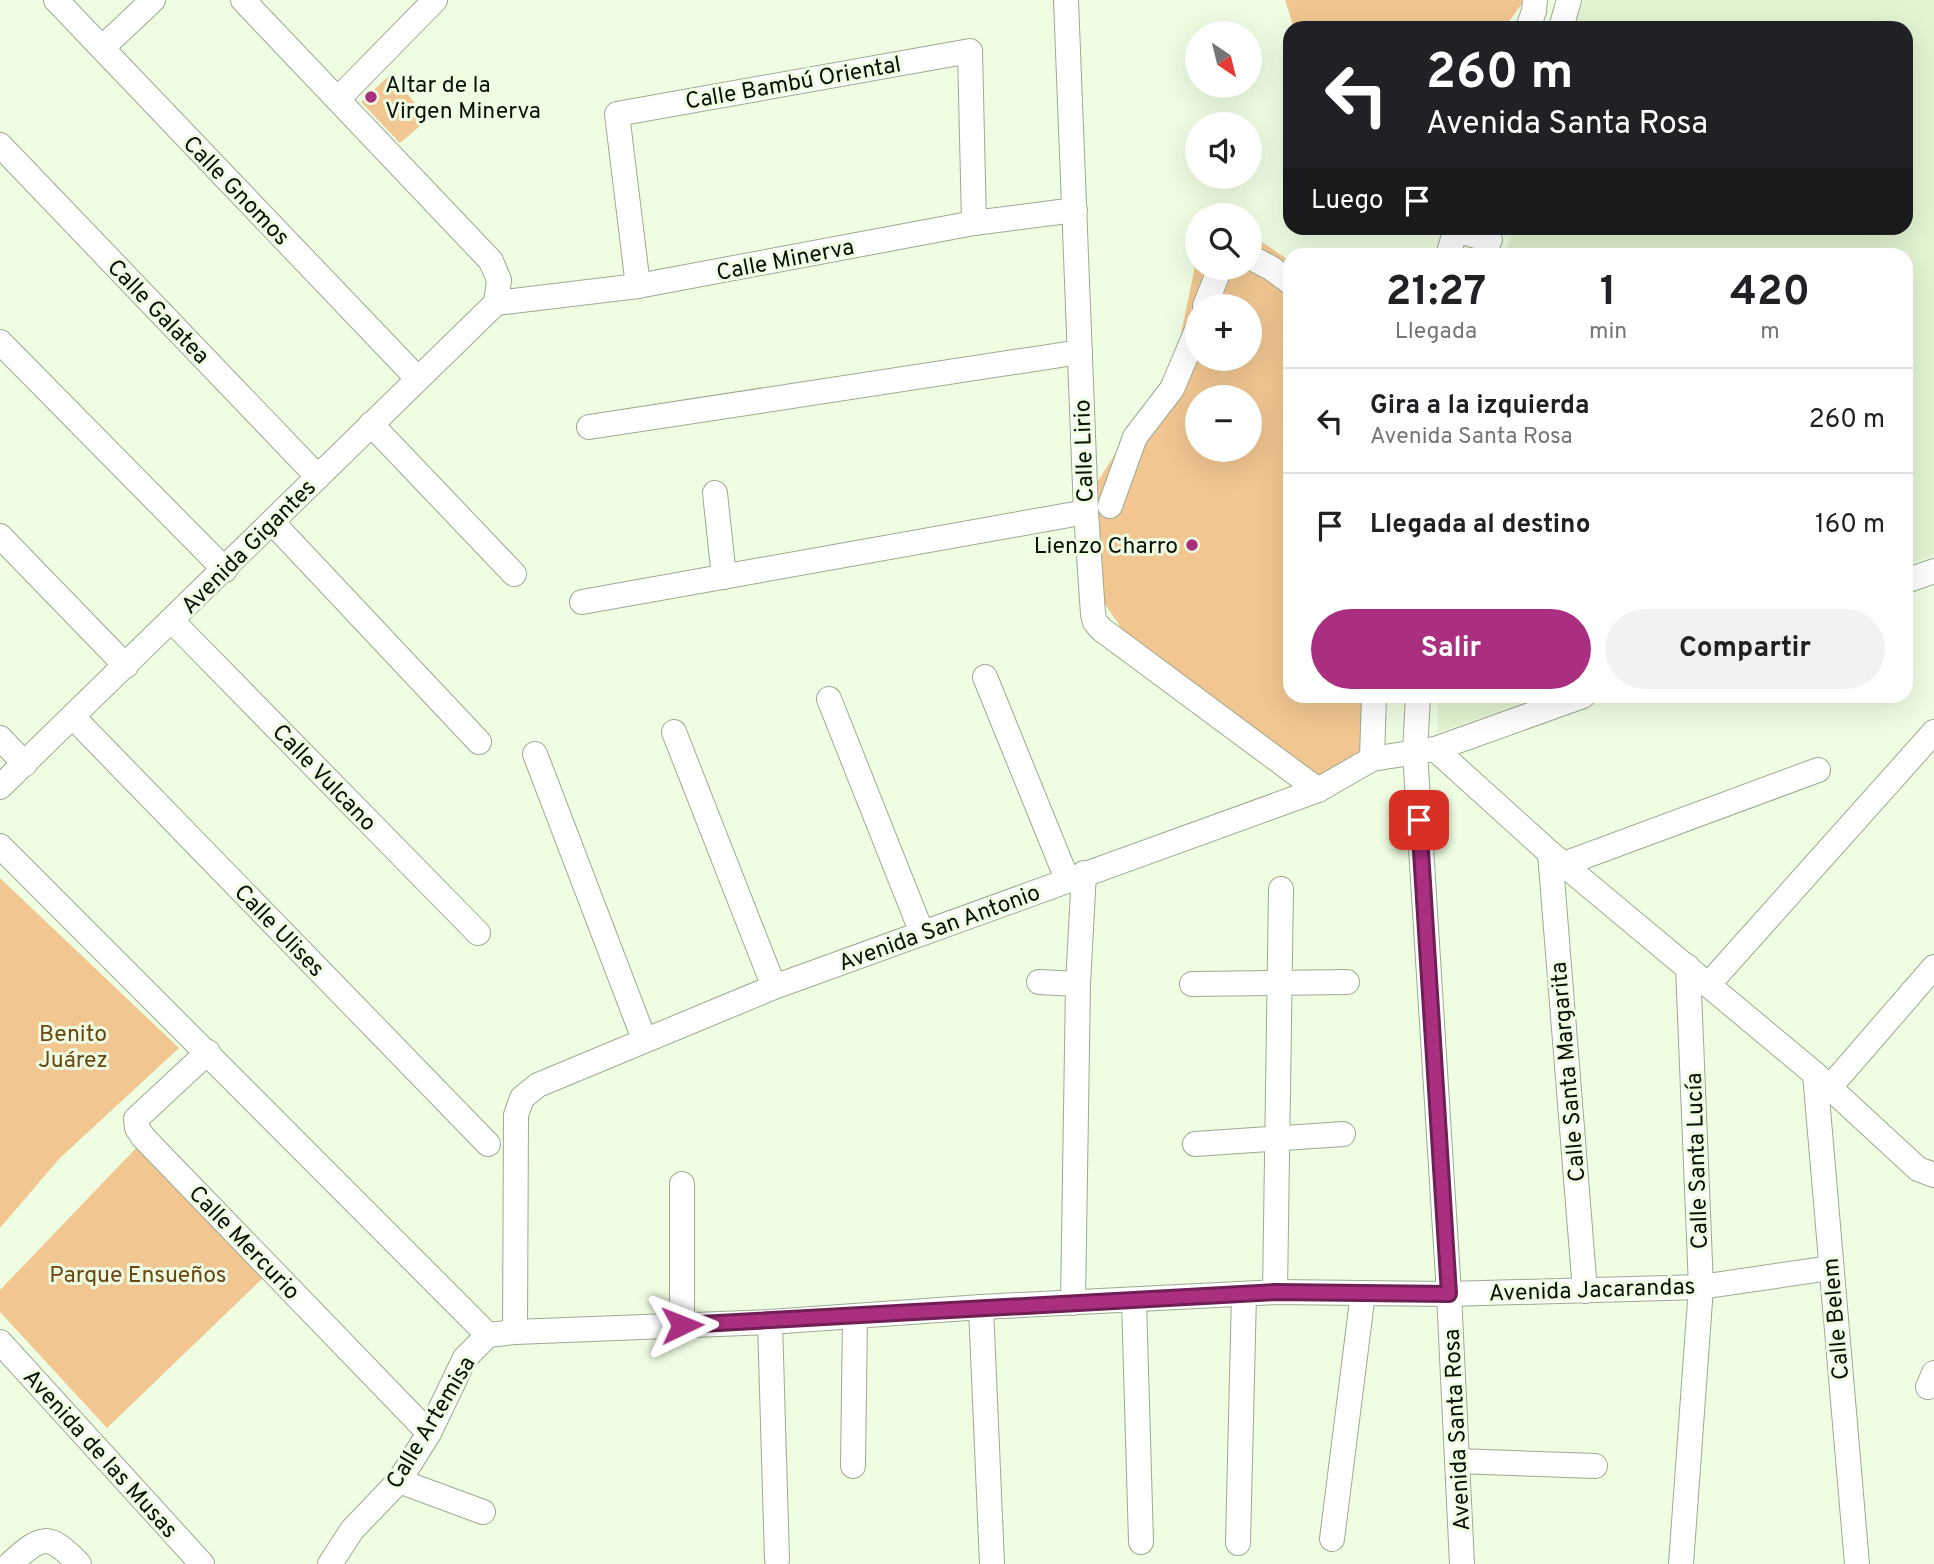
<!DOCTYPE html>
<html lang="es">
<meta charset="utf-8">
<style>
:root{--surface:#fff;--page:#f2f2f2;--text:#202124;--muted:#757577;--line:#e0e0e0;--accent:#ab2f81}
body{margin:0;font-family:Overpass,sans-serif;background:var(--page);color:var(--text);height:100vh;display:flex;flex-direction:column;font-size:26px;white-space:nowrap}
*{box-sizing:border-box;margin:0}
p{font-size:23px;color:var(--muted)}
.icon{flex:none;width:38px;height:38px;fill:none;stroke:currentColor;stroke-width:2;stroke-linecap:round;stroke-linejoin:round}
.map{position:relative;flex:1;overflow:hidden}
.side{position:absolute;left:1283px;top:248px;width:630px;height:455px;display:flex;flex-direction:column;background:var(--surface);border-radius:21px;box-shadow:0 7px 28px #0002}
.side>*{flex:none}
.top-card{position:absolute;left:1283px;top:21px;width:630px;height:214px;border-radius:21px;box-shadow:0 7px 28px #0002;background:#202124;color:#fff;overflow:hidden}
.needle{width:46px;rotate:145deg}
.buttons{position:absolute;left:1185px;top:21px;display:grid;gap:14px}
.buttons a{display:grid;place-items:center;width:77px;height:77px;border-radius:50%;background:var(--surface);box-shadow:0 7px 28px #0002;font-size:35px}
.pin{position:absolute;display:grid;place-items:center;width:60px;height:60px;color:#fff;margin:-30px;border-radius:14px;box-shadow:0 4px 10px #0006}
.me{position:absolute;width:77px;margin:-38px;rotate:88deg;stroke-linejoin:round;filter:drop-shadow(0 0 5px #0008)}
.turn{display:flex;align-items:center;gap:24px;height:147px;padding:0 28px;font-size:32px}
.turn .icon{width:91px;height:91px;stroke-width:2.5}
.turn b{display:block;font-size:49px;line-height:60px}
.then{display:flex;align-items:center;height:66px;padding:0 28px;background:#0003;gap:14px;font-size:26px}
.eta{display:flex;justify-content:space-evenly;align-items:center;height:119px;text-align:center}
.eta b{font-size:42px;font-weight:700;line-height:49px}
.primary-button{display:flex;gap:14px;margin-top:auto;padding:14px 28px}
.primary-button a{flex:1;height:80px;border-radius:42px;background:var(--accent);color:#fff;font-size:28px;font-weight:700;line-height:80px;text-align:center}
.primary-button a+a{background:var(--page);color:var(--text)}
ul{padding:0;list-style:none}
li{display:flex;align-items:center;gap:21px;height:105px;padding:0 28px;border-top:2px solid var(--line)}
li div{flex:1}
li b{display:block;font-size:26px}
li em{font-style:normal}
.map>svg:first-child{display:block}
</style>
<div class="map">
<svg width="1934" height="1564" viewBox="0 0 1934 1564">
<rect width="100%" height="100%" fill="#effee3"/>
<g fill="#e2f4d2">
<polygon points="1583,0 1934,0 1934,555 1906,565 1906,256 1505,256 1513,228 1906,228 1906,28 1573,28"/>
<polygon points="1438,697 1438,696 1540,697 1437,733"/>
</g>
<g fill="#f1c691" fill-rule="evenodd">
<polygon points="1285,0 1525,0 1504,28 1294,28"/>
<polygon points="392,73 427,120 400,143 361,102"/>
<path d="M1250 234 1290 261V696L1363 697 1361 757 1313 782 1137 651 1098 594 1089 495 1176 358 1197 257V268H1250ZM1197 306H1250V359H1197ZM1197 397H1250V450H1197Z"/>
<polygon points="0,878 179,1048 59,1159 0,1228"/>
<polygon points="139,1145 265,1276 107,1428 0,1312 0,1290"/>
</g>
<g fill="none" stroke-linecap="round" stroke-linejoin="round">
<defs>
<g id="minor">
<polyline points="56,0 418,379"/>
<polyline points="243,0 491,261 499,280 496,303"/>
<polyline points="1066,0 1086,512 1093,614 1095,622 1101,629 1318,790"/>
<polyline points="1528,28 1534,11 1535,0"/>
<polyline points="1561,28 1569,0"/>
<polyline points="102,48 153,0"/>
<polyline points="339,98 435,0"/>
<polyline points="0,145 318,477"/>
<polyline points="1455,230 1490,240"/>
<polyline points="1448,256 1456,228"/>
<polyline points="1250,257 1271,268 1290,282"/>
<polyline points="638,286 617,114 970,51 974,223"/>
<polyline points="496,303 638,286 974,223 1075,210"/>
<polyline points="1205,306 1220,268"/>
<polyline points="0,342 225,570"/>
<polyline points="371,424 514,574"/>
<polyline points="589,427 1080,352"/>
<polyline points="715,493 724,577"/>
<polyline points="1110,506 1135,437 1172,389 1197,330"/>
<polyline points="272,522 479,742"/>
<polyline points="0,536 126,666"/>
<polyline points="1906,581 1934,571"/>
<polyline points="582,602 1086,512"/>
<polyline points="172,621 478,933"/>
<polyline points="985,677 1067,879"/>
<polyline points="1418,696 1415,752 1449,1294 1462,1564"/>
<polyline points="829,699 922,933"/>
<polyline points="73,717 488,1144"/>
<polyline points="674,732 774,987"/>
<polyline points="0,738 25,764"/>
<polyline points="1435,749 1550,853 1815,1074 1918,1169 1934,1175"/>
<polyline points="535,754 644,1039"/>
<polyline points="1372,759 1374,696"/>
<polyline points="0,787 496,303"/>
<polyline points="0,846 488,1335"/>
<polyline points="1550,853 1585,1291"/>
<polyline points="1564,864 1818,770"/>
<polyline points="1039,982 1078,984"/>
<polyline points="1192,984 1347,982"/>
<polyline points="1708,985 1934,732"/>
<polyline points="208,1052 136,1119 137,1128 143,1137 429,1433"/>
<polyline points="1815,1074 1857,1564"/>
<polyline points="1830,1087 1934,967"/>
<polyline points="1195,1144 1343,1134"/>
<polyline points="682,1184 682,1325"/>
<polyline points="1275,1292 1281,889"/>
<polyline points="1134,1301 1141,1542"/>
<polyline points="1073,1303 1078,984 1084,873"/>
<polyline points="981,1307 992,1564"/>
<polyline points="770,1322 777,1559"/>
<polyline points="515,1332 516,1115 522,1098 538,1085 774,987 1318,790 1372,759 1435,749 1583,696"/>
<polyline points="0,1342 202,1564"/>
<polyline points="1928,1387 1934,1373"/>
<polyline points="1457,1461 1595,1466"/>
<polyline points="853,1466 855,1316"/>
<polyline points="399,1481 483,1512"/>
<polyline points="1332,1539 1363,1293"/>
<polyline points="1238,1543 1244,1294"/>
<path d="M10 1564C42 1535 48 1532 79 1564"/>
<polyline points="330,1564 352,1530 399,1481 429,1433 465,1358 488,1335 515,1332 770,1322 981,1307 1275,1292 1449,1294 1701,1287 1830,1268"/>
<polyline points="1681,1564 1701,1287 1688,967"/>
</g>
</defs>
<use href="#minor" stroke="#9daa91" stroke-width="26"/>
<use href="#minor" stroke="#fff" stroke-width="24"/>
</g>
<g fill="none" stroke-linecap="round" stroke-linejoin="round">
<defs>
<polyline id="route" points="682,1325 1275,1292 1449,1294 1419,820"/>
</defs>
<use href="#route" stroke="#6f1f54" stroke-width="18"/>
<use href="#route" stroke="#ab2f81" stroke-width="12"/>
</g>
<g fill="#ab2f81" stroke="#effee3" stroke-width="2.5">
<circle cx="371" cy="97" r="7"/>
<circle cx="1192" cy="545" r="7"/>
</g>
<g text-anchor="middle" stroke-width="6" stroke-linejoin="round" paint-order="stroke">
<g font-size="23" fill="#0b1007" stroke="#effee3">
<text transform="translate(793 82) rotate(-10)" y="8">Calle Bambú Oriental</text>
<text transform="translate(237 190) rotate(46)" y="8">Calle Gnomos</text>
<text transform="translate(785 259) rotate(-11)" y="8">Calle Minerva</text>
<text transform="translate(159 311) rotate(46)" y="8">Calle Galatea</text>
<text transform="translate(1083 451) rotate(-92)" y="8">Calle Lirio</text>
<text transform="translate(248 546) rotate(-45)" y="8">Avenida Gigantes</text>
<text transform="translate(325 777) rotate(46)" y="8">Calle Vulcano</text>
<text transform="translate(939 927) rotate(-20)" y="8">Avenida San Antonio</text>
<text transform="translate(280 930) rotate(46)" y="8">Calle Ulises</text>
<text transform="translate(1567 1072) rotate(-95)" y="8">Calle Santa Margarita</text>
<text transform="translate(1696 1161) rotate(-92)" y="8">Calle Santa Lucía</text>
<text transform="translate(245 1242) rotate(46)" y="8">Calle Mercurio</text>
<text transform="translate(1592 1289) rotate(-2)" y="8">Avenida Jacarandas</text>
<text transform="translate(1835 1319) rotate(-95)" y="8">Calle Belem</text>
<text transform="translate(430 1422) rotate(-59)" y="8">Calle Artemisa</text>
<text transform="translate(1456 1430) rotate(-93)" y="8">Avenida Santa Rosa</text>
<text transform="translate(101 1453) rotate(48)" y="8">Avenida de las Musas</text>
</g>
<g font-size="23" fill="#0b1007" stroke="#effee3" text-anchor="start">
<text x="385" y="92">Altar de la<tspan x="385" dy="26">Virgen Minerva</tspan></text>
<text x="1178" y="553" text-anchor="end">Lienzo Charro</text>
</g>
<g font-size="23" fill="#694612" stroke="#effee3">
<text x="73" y="1041">Benito<tspan x="73" dy="26">Juárez</tspan></text>
<text x="138" y="1282">Parque Ensueños</text>
</g>
</g>
</svg>
<div class="buttons">
<a><svg class="needle" viewBox="-14 -14 28 28"><path d="M0-13l5 13h-10z" fill="#e53935"/><path d="M0 13l5-13h-10z" fill="#757577"/></svg></a>
<a><svg class="icon" aria-label="sound" viewBox="0 0 24 24"><path d="M4 9h4l5-4v14l-5-4H4zM17 9q2 3 0 6"/></svg></a>
<a><svg class="icon" aria-label="search" viewBox="0 0 24 24"><circle cx="10" cy="10" r="6"/><path d="M15 15l6 6"/></svg></a>
<a>+</a>
<a>−</a>
</div>
<div class="pin" style="left:1419px;top:820px;background:#d93025"><svg class="icon" aria-label="arrive" viewBox="0 0 24 24"><path d="M6 21V4h12l-3 4 3 4H6"/></svg></div>
<svg class="me" style="left:682px;top:1325px" viewBox="-20 -20 40 40"><path d="M0-17L14 15 0 8-14 15z" fill="#ab2f81" stroke="#fff" stroke-width="4"/></svg>
<div class="top-card">
<div class="turn"><svg class="icon" aria-label="left" viewBox="0 0 24 24"><path d="M17 20v-9H6M10 6l-5 5 5 5"/></svg><div><b>260 m</b>Avenida Santa Rosa</div></div>
<div class="then">Luego<svg class="icon" aria-label="arrive" viewBox="0 0 24 24"><path d="M6 21V4h12l-3 4 3 4H6"/></svg></div>
</div>
<section class="side">
<div class="eta">
<div><b>21:27</b><p>Llegada</p></div>
<div><b>1</b><p>min</p></div>
<div><b>420</b><p>m</p></div>
</div>
<ul>
<li><svg class="icon" aria-label="left" viewBox="0 0 24 24"><path d="M17 20v-9H6M10 6l-5 5 5 5"/></svg><div><b>Gira a la izquierda</b><p>Avenida Santa Rosa</p></div><em>260 m</em></li>
<li><svg class="icon" aria-label="arrive" viewBox="0 0 24 24"><path d="M6 21V4h12l-3 4 3 4H6"/></svg><div><b>Llegada al destino</b></div><em>160 m</em></li>
</ul>
<div class="primary-button"><a>Salir</a><a>Compartir</a></div>
</section>
</div>
